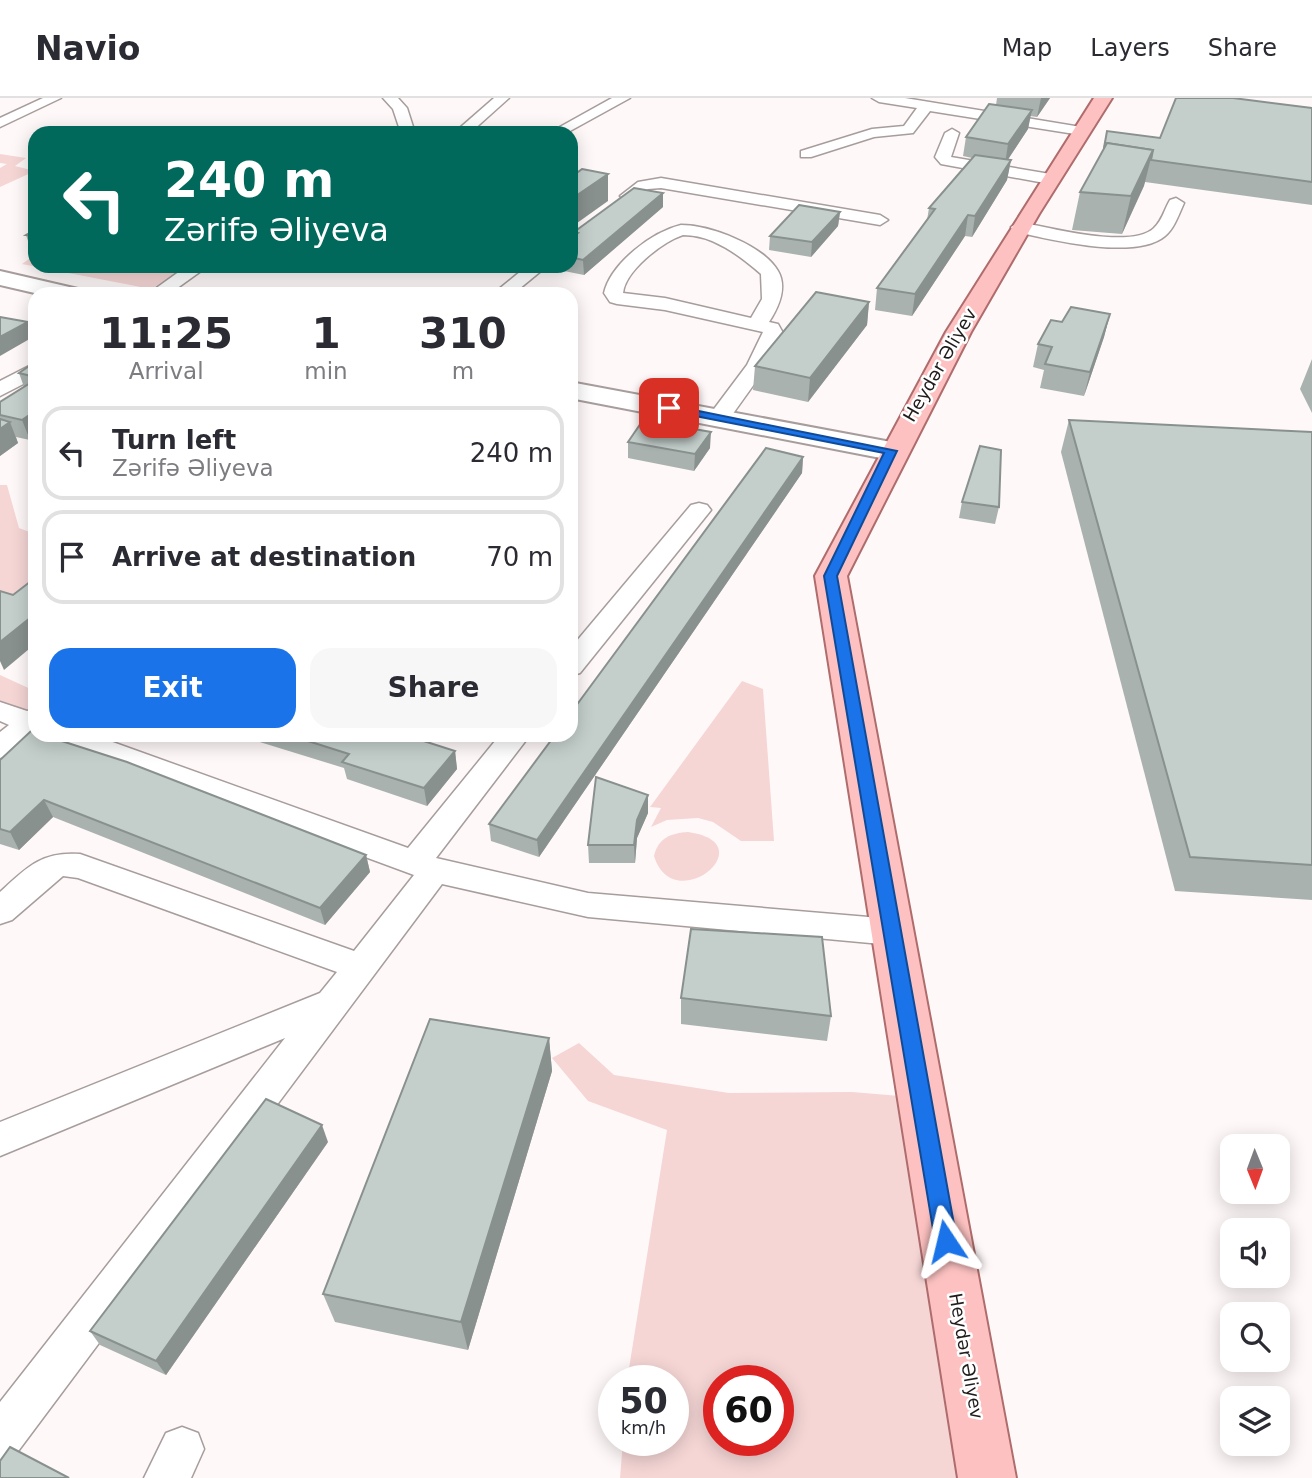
<!DOCTYPE html>
<meta charset="utf-8">
<style>
:root{--surface:#fff;--page:#f7f7f7;--text:#2b2b33;--muted:#7c7c81;--line:#e1e1e2;--accent:#1a73e8}
body{margin:0;font-family:"DejaVu Sans",sans-serif;background:var(--page);color:var(--text);height:100vh;display:flex;flex-direction:column;font-size:26px;white-space:nowrap}
*{box-sizing:border-box;margin:0}
p{font-size:23px;color:var(--muted)}
.icon{flex:none;width:38px;height:38px;fill:none;stroke:currentColor;stroke-width:2;stroke-linecap:round;stroke-linejoin:round}
.map{position:relative;flex:1;overflow:hidden}
.details{position:absolute;left:28px;top:189px;width:550px;height:455px;display:flex;flex-direction:column;background:var(--surface);border-radius:21px;box-shadow:0 4px 18px #0003}
.details>*{flex:none}
.banner{position:absolute;left:28px;top:28px;width:550px;height:147px;border-radius:21px;box-shadow:0 4px 18px #0003;background:#00695c;color:#fff;overflow:hidden}
.needle{width:46px;rotate:179deg}
.controls{position:absolute;left:1220px;top:1036px;display:grid;gap:14px}
.controls a{display:grid;place-items:center;width:70px;height:70px;border-radius:14px;background:var(--surface);box-shadow:0 4px 18px #0003;font-size:35px}
.speed{position:absolute;left:598px;top:1267px;display:flex;gap:14px;font-size:35px;font-weight:700;text-align:center}
.speed>*{display:grid;place-content:center;width:91px;height:91px;border-radius:50%;background:var(--surface);box-shadow:0 4px 18px #0003;line-height:1}
.speed small{font-size:18px;font-weight:400}
.speed .limit{border:10px solid #d22;background:#fff;color:#111}
.pin{position:absolute;display:grid;place-items:center;width:60px;height:60px;color:#fff;margin:-30px;border-radius:14px;box-shadow:0 4px 10px #0006}
.me{position:absolute;width:77px;margin:-38px;rotate:350deg;stroke-linejoin:round;filter:drop-shadow(0 0 5px #0008)}
.turn{display:flex;align-items:center;gap:24px;height:147px;padding:0 21px;font-size:32px}
.turn .icon{width:91px;height:91px;stroke-width:2.5}
.turn b{display:block;font-size:49px;line-height:60px}
.eta{display:flex;justify-content:space-evenly;align-items:center;height:119px;text-align:center}
.eta b{font-size:42px;font-weight:800;line-height:49px}
.cta{display:flex;gap:14px;margin-top:auto;padding:14px 21px}
.cta a{flex:1;height:80px;border-radius:21px;background:var(--accent);color:#fff;font-size:28px;font-weight:800;line-height:80px;text-align:center}
.cta a+a{background:var(--page);color:var(--text)}
ul{padding:0;list-style:none}
li{display:flex;align-items:center;gap:21px;height:94px;margin:0 14px 10px;padding:0 7px;border:4px solid var(--line);border-radius:21px}
li div{flex:1}
li b{display:block;font-size:26px}
li em{font-style:normal}
header{display:flex;align-items:center;gap:42px;box-sizing:border-box;height:98px;padding:0 35px;background:var(--surface);border-bottom:2px solid var(--line)}
header strong{font-size:33px}
nav{display:flex;gap:38px;margin-inline-start:auto;font-size:24px}
.map>svg:first-child{display:block}
</style>
<header>
<strong>Navio</strong>
<nav><a>Map</a><a>Layers</a><a>Share</a></nav>
</header>
<div class="map">
<svg width="1312" height="1380" viewBox="0 0 1312 1380">
<rect width="100%" height="100%" fill="#fff8f8"/>
<g fill="#f5d6d5" fill-rule="evenodd">
<polygon points="0,56 26,60 15,68 35,73 0,89 0,70 7,66 0,65"/>
<polygon points="33,158 35,168 99,171 104,168 189,168 151,191 22,166"/>
<polygon points="0,387 7,387 19,430 35,436 35,497 0,522"/>
<polygon points="0,577 35,593 35,604 26,613 0,604"/>
<polygon points="742,583 763,591 774,743 741,743 713,724 698,720 667,722 651,729 661,710 650,709"/>
<path d="M688 734C767 745 673 821 654 758 658 740 671 735 688 734Z"/>
<path d="M579 945 614 977 729 995 852 994 900 998 958 1380H620L623 1342H674V1283H627L667 1032 588 1003 552 960ZM719 1283H779V1342H719Z"/>
</g>
<g fill="none" stroke-linecap="round" stroke-linejoin="round">
<defs>
<g id="street">
<polygon points="43,0 61,0 0,29 0,20"/>
<polygon points="383,0 398,0 407,10 415,35 401,35 393,11"/>
<polygon points="494,0 509,0 470,35 454,35"/>
<polygon points="612,0 630,0 570,33 565,34 558,30"/>
<polygon points="872,0 905,0 1081,29 1088,33 1081,37 930,13 913,35 874,39 811,59 801,59 801,53 872,31 904,28 917,10 879,4"/>
<polygon points="952,31 959,35 951,59 1050,76 1058,81 1050,86 941,66 935,59 945,35"/>
<polygon points="661,80 880,117 888,122 880,127 661,90 648,91 628,103 620,98 638,84"/>
<path d="M1176 100 1184 105C1179 116 1174 131 1165 138 1135 163 1048 141 1013 133L1011 129 1019 124C1048 129 1131 152 1154 130 1162 123 1165 110 1170 102Z"/>
<path d="M681 127C710 127 763 147 778 173 788 190 778 210 769 224L778 226 783 235 767 268 727 324 719 325 708 319 747 267 763 234 665 212 617 206 610 204 604 195C611 165 652 134 681 127ZM683 137C713 137 739 157 761 176L762 201 751 220 665 200 623 195C625 173 662 144 683 137Z"/>
<polygon points="187,168 208,168 169,196 148,196"/>
<polygon points="527,168 547,168 513,196 493,196"/>
<polygon points="35,265 35,280 0,298 0,283"/>
<polygon points="699,405 707,407 711,412 707,417 580,575 570,578 570,551 691,407"/>
<polygon points="0,604 27,613 35,611 35,636 10,657 0,660 0,634 9,627 0,623"/>
<path d="M50 637H93L408 750 500 637H530L436 760 588 795 892 821 904 825 909 834 904 843 892 847 588 819 442 786 16 1356 0 1362V1304L285 940 0 1058V1024L320 895 337 874 78 780 63 778 12 822 0 826V794C27 769 42 753 80 756L354 853 414 777 54 644Z"/>
<polygon points="182,1329 198,1335 204,1351 191,1380 144,1380 166,1335"/>
</g>
<g id="secondary">
<polygon points="0,173 78,191 82,196 39,196 0,187"/>
<polygon points="570,284 891,344 901,347 905,353 901,359 891,362 570,300"/>
</g>
<polygon id="primary" points="1094,0 1112,0 1039,116 971,234 847,478 1016,1380 958,1380 815,478 946,234"/>
</defs>
<use href="#street" stroke="#a79d9c" stroke-width="3"/>
<use href="#secondary" stroke="#a79d9c" stroke-width="4"/>
<use href="#primary" stroke="#af6c6c" stroke-width="4"/>
<use href="#street" fill="#fff" fill-rule="evenodd"/>
<use href="#secondary" fill="#fff" fill-rule="evenodd"/>
<use href="#primary" fill="#fdc1c1" fill-rule="evenodd"/>
</g>
<g fill="#a9b2af">
<polygon points="997,0 1050,0 1037,19 1030,18 1028,31 1008,61 1011,62 1007,82 972,139 965,138 912,218 875,212 877,190 927,122 929,110 972,60 963,58 966,39 996,7"/>
<polygon points="1312,10 1312,107 1145,84 1122,136 1072,132 1080,94 1102,55 1107,33 1160,40"/>
<polygon points="663,109 584,177 554,171 553,168 570,168 570,141 574,138 574,134"/>
<polygon points="840,114 838,128 811,159 769,152 770,138"/>
<polygon points="35,132 35,159 33,158 26,137"/>
<polygon points="85,168 103,168 99,171"/>
<polygon points="869,204 867,227 808,304 753,292 755,268"/>
<polygon points="1110,216 1104,239 1084,298 1040,290 1044,272 1033,269 1038,246 1062,224"/>
<polygon points="1312,261 1312,315 1300,291"/>
<polygon points="35,264 35,339 30,342 16,339 18,345 0,358 0,304 24,289 19,275"/>
<polygon points="1069,322 1312,334 1312,802 1175,793 1061,354"/>
<polygon points="628,344 710,350 694,373 628,360"/>
<polygon points="803,359 802,375 539,759 491,743 489,726"/>
<polygon points="962,404 999,409 995,426 959,420"/>
<polygon points="237,637 405,637 455,653 457,671 427,708 347,681 344,670"/>
<polygon points="0,662 366,757 370,774 325,827 53,719 19,752 0,746"/>
<polygon points="648,697 648,715 637,740 635,765 589,765 588,747"/>
<polygon points="681,900 831,918 827,943 681,926"/>
<polygon points="549,940 552,973 468,1252 335,1224 323,1196"/>
<polygon points="328,1044 166,1277 100,1247 90,1233"/>
</g>
<g fill="#89918f">
<polygon points="1041,0 1050,0 1037,19"/>
<polygon points="1032,12 1028,31 1005,66 1008,46"/>
<polygon points="1153,52 1144,88 1122,136 1131,98"/>
<polygon points="1011,62 1007,82 972,139 975,118"/>
<polygon points="608,76 608,103 570,130 570,102"/>
<polygon points="663,95 663,109 584,177 583,162"/>
<polygon points="840,114 838,128 811,159 812,144"/>
<polygon points="968,117 965,138 912,218 915,196"/>
<polygon points="869,204 867,227 808,304 810,280"/>
<polygon points="1110,216 1104,239 1084,298 1090,274"/>
<polygon points="28,224 33,239 0,258 0,239"/>
<polygon points="35,313 35,339 30,342 22,322"/>
<polygon points="10,324 18,345 0,358 0,331"/>
<polygon points="711,334 710,350 694,373 695,356"/>
<polygon points="803,359 802,375 539,759 537,742"/>
<polygon points="35,516 35,546 4,572 0,563 0,544"/>
<polygon points="455,653 457,671 427,708 424,690"/>
<polygon points="648,697 648,715 637,740 635,765 634,747 637,722"/>
<polygon points="44,702 53,719 19,752 10,734"/>
<polygon points="366,757 370,774 325,827 320,810"/>
<polygon points="549,940 552,973 468,1252 461,1224"/>
<polygon points="322,1027 328,1044 166,1277 156,1263"/>
</g>
<g fill="#c4cfcc" stroke="#89918f" stroke-width="2">
<polygon points="1176,0 1233,0 1312,10 1312,84 1151,62 1153,52 1107,45 1104,50 1107,33 1160,40"/>
<polygon points="989,6 1032,12 1008,46 966,39"/>
<polygon points="1107,45 1153,52 1131,98 1080,94"/>
<polygon points="975,57 1011,62 975,118 968,117 915,196 877,190 935,111 929,110"/>
<polygon points="582,71 608,76 570,102 570,80"/>
<polygon points="634,90 663,95 583,162 570,159 570,141 578,135 574,134"/>
<polygon points="799,107 840,114 812,144 770,138"/>
<polygon points="35,132 35,138 26,137"/>
<polygon points="816,194 869,204 810,280 755,268"/>
<polygon points="1071,209 1110,216 1090,274 1045,266 1052,249 1038,246 1051,222 1062,224"/>
<polygon points="0,219 28,224 0,239"/>
<polygon points="35,264 35,279 19,275"/>
<polygon points="35,282 35,313 22,322 0,317 0,304"/>
<polygon points="0,321 10,324 0,331"/>
<polygon points="643,322 711,334 695,356 628,344"/>
<polygon points="1069,322 1312,334 1312,767 1190,759"/>
<polygon points="980,348 1001,352 999,409 962,404"/>
<polygon points="766,350 803,359 537,742 489,726 555,637 570,637 570,616"/>
<polygon points="35,480 35,516 0,544 0,493 13,497"/>
<polygon points="31,633 35,634 35,637 43,637 127,664 366,757 320,810 44,702 10,734 0,731 0,662"/>
<polygon points="289,637 405,637 455,653 424,690 342,664 349,656"/>
<polygon points="596,679 648,697 637,722 634,747 588,747"/>
<polygon points="691,831 822,839 831,918 681,900"/>
<polygon points="430,921 549,940 461,1224 323,1196"/>
<polygon points="266,1001 322,1027 156,1263 90,1233"/>
<polygon points="10,1349 69,1380 0,1380 0,1363"/>
</g>
<polygon fill="#1a73e8" stroke="#114b97" stroke-width="2" points="669,307 897,353 837,478 957,1143 954,1150 946,1153 939,1150 935,1143 824,478 884,355 665,312 664,310"/>
<g text-anchor="middle" stroke-width="5" stroke-linejoin="round" paint-order="stroke">
<g font-size="18" fill="#1f1c1b" stroke="#fff">
<text transform="translate(940 267) rotate(-60)" y="6">Heydər Əliyev</text>
<text transform="translate(966 1258) rotate(80)" y="6">Heydər Əliyev</text>
</g>
</g>
</svg>
<div class="controls">
<a><svg class="needle" viewBox="-14 -14 28 28"><path d="M0-13l5 13h-10z" fill="#e53935"/><path d="M0 13l5-13h-10z" fill="#7c7c81"/></svg></a>
<a><svg class="icon" aria-label="sound" viewBox="0 0 24 24"><path d="M4 9h4l5-4v14l-5-4H4zM17 9q2 3 0 6"/></svg></a>
<a><svg class="icon" aria-label="search" viewBox="0 0 24 24"><circle cx="10" cy="10" r="6"/><path d="M15 15l6 6"/></svg></a>
<a><svg class="icon" aria-label="layers" viewBox="0 0 24 24"><path d="M12 4l9 5-9 5-9-5zM3 14l9 5 9-5"/></svg></a>
</div>
<div class="speed"><div>50<small>km/h</small></div><div class="limit">60</div></div>
<div class="pin" style="left:669px;top:310px;background:#d93025"><svg class="icon" aria-label="arrive" viewBox="0 0 24 24"><path d="M6 21V4h12l-3 4 3 4H6"/></svg></div>
<svg class="me" style="left:946px;top:1143px" viewBox="-20 -20 40 40"><path d="M0-17L14 15 0 8-14 15z" fill="#1a73e8" stroke="#fff" stroke-width="4"/></svg>
<div class="banner">
<div class="turn"><svg class="icon" aria-label="left" viewBox="0 0 24 24"><path d="M17 20v-9H6M10 6l-5 5 5 5"/></svg><div><b>240 m</b>Zərifə Əliyeva</div></div>
</div>
<section class="details">
<div class="eta">
<div><b>11:25</b><p>Arrival</p></div>
<div><b>1</b><p>min</p></div>
<div><b>310</b><p>m</p></div>
</div>
<ul>
<li><svg class="icon" aria-label="left" viewBox="0 0 24 24"><path d="M17 20v-9H6M10 6l-5 5 5 5"/></svg><div><b>Turn left</b><p>Zərifə Əliyeva</p></div><em>240 m</em></li>
<li><svg class="icon" aria-label="arrive" viewBox="0 0 24 24"><path d="M6 21V4h12l-3 4 3 4H6"/></svg><div><b>Arrive at destination</b></div><em>70 m</em></li>
</ul>
<div class="cta"><a>Exit</a><a>Share</a></div>
</section>
</div>
